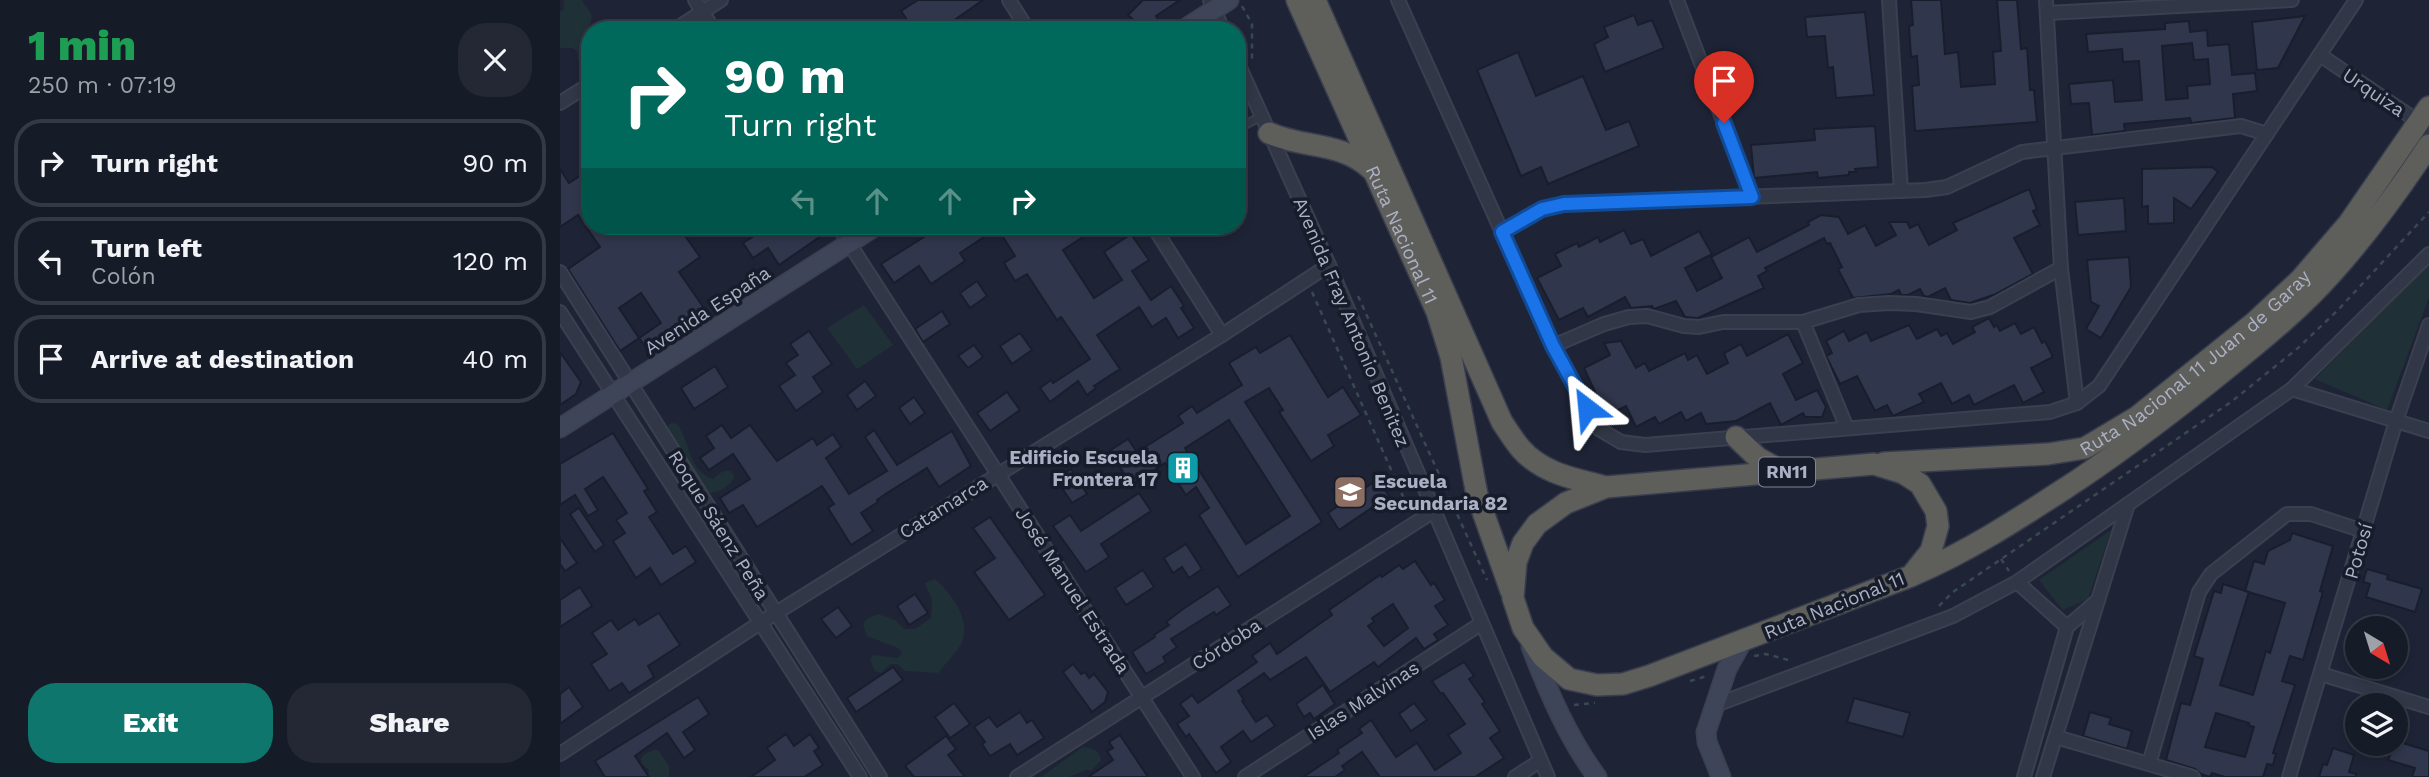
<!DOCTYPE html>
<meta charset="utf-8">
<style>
:root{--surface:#161b28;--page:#232834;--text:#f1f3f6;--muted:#9ea1a8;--line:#353945;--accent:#0f766e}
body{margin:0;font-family:"Work Sans",sans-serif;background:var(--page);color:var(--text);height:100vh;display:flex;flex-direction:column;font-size:26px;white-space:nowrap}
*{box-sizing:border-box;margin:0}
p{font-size:23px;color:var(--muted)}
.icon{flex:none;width:38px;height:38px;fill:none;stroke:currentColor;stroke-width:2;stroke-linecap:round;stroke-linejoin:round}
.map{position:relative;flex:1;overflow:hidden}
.details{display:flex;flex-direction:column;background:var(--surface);width:560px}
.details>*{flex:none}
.hud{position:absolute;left:21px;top:21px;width:665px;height:214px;border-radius:28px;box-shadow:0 4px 10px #0003,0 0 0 2px var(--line);background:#00695c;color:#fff;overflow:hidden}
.needle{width:46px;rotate:142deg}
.buttons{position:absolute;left:1785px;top:616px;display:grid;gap:14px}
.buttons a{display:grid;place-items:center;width:63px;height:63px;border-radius:50%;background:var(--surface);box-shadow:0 4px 10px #0003,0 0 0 2px var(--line);font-size:35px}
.pin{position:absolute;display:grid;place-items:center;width:60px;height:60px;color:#fff;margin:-72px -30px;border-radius:50% 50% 50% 0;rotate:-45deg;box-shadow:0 0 7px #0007}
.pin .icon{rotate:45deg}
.me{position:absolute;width:77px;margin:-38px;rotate:331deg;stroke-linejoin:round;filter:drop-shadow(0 0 5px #0008)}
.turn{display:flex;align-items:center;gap:24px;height:147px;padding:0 28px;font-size:32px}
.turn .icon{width:91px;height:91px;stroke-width:2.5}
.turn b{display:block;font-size:49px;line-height:60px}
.lanes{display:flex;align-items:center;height:66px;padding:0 28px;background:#0003;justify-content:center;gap:35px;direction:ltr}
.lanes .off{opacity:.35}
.round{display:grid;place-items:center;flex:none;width:74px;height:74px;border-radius:28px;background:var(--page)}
.head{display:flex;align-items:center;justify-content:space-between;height:119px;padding:0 28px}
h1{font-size:42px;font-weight:800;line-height:52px;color:#1e9e55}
.button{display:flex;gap:14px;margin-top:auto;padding:14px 28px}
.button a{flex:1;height:80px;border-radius:28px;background:var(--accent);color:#fff;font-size:28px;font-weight:800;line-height:80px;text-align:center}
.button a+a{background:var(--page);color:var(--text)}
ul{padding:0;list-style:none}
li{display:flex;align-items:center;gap:21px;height:88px;margin:0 14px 10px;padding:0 14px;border:4px solid var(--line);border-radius:28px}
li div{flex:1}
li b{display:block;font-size:26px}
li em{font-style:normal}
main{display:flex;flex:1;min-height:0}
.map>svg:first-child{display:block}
</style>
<main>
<section class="details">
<div class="head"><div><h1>1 min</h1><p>250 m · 07:19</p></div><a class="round"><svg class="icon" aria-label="close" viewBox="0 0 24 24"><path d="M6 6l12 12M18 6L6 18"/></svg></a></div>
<ul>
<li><svg class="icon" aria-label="right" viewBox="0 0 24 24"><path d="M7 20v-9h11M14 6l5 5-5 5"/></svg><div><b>Turn right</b></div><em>90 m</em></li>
<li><svg class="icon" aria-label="left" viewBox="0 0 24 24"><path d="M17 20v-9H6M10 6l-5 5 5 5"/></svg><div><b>Turn left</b><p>Colón</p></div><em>120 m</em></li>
<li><svg class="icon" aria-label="arrive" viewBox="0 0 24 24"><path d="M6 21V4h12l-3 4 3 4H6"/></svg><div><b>Arrive at destination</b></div><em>40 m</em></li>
</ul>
<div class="button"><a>Exit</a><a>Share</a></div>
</section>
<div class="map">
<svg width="1869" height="777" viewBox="0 0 1869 777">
<rect width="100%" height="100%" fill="#1e2436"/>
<g fill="#203037">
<path d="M3 0H22C27 11 37 13 28 28L30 72 19 64 17 51 12 48H0V12L4 9Z"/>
<polygon points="1869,264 1869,297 1827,410 1755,379"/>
<polygon points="304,305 333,345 297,369 267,328"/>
<path d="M116 423C131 440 127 471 153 479L163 471H170L174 476C171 487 156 494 145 493L105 438 109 424Z"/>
<polygon points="1551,530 1528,599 1503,610 1479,580"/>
<path d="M375 579C391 594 411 618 402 642 401 646 382 669 378 673L345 671 337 664H330L321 673 315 671 310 660 313 655 338 658 342 653 338 648 307 636 303 624 307 619 318 614 335 620 344 629H355L371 618 372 600 365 583Z"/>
<path d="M523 747C533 748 539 750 541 760L532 770H526L509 777H481Z"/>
<polygon points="94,750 98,750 109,766 109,777 88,777 89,770 82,764 81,758 85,754"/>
</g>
<g fill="#30374d" stroke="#191e2d" stroke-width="2" fill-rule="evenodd">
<polygon points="358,0 423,0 380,30 354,30 341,11"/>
<polygon points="583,0 620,0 596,16 605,30 586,30 580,21 578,24 568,15"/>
<polygon points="1351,0 1381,0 1385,54 1398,52 1401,87 1435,84 1433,52 1441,51 1437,0 1457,0 1461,49 1467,48 1470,90 1474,90 1477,122 1355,131 1352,86 1359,85 1357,56 1351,57 1349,26 1353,25"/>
<polygon points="1305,12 1314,95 1276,98 1273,67 1268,68 1265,36 1247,37 1245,17"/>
<polygon points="1074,15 1078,25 1092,20 1104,48 1045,72 1034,44 1048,37 1044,27"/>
<polygon points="1745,16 1718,68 1697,70 1692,22"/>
<path d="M1629 21 1630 32 1647 30 1648 46 1669 44 1672 75 1695 73 1697 91 1673 94 1675 118 1631 123 1630 118 1564 124 1565 131 1532 135 1529 103 1511 104 1509 84 1553 80 1555 102 1582 100 1579 61 1563 62 1562 49 1528 52 1526 34 1605 29V23ZM1632 43 1634 60 1648 59 1650 84 1627 86 1628 98 1606 100 1602 46Z"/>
<polygon points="958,52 976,96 1023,76 1046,130 1069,121 1079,146 988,184 981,167 961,176 917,70"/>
<polygon points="1315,126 1318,167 1295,169 1296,172 1289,172 1289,175 1258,178 1257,172 1194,178 1191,145 1255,140 1254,129"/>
<polygon points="1652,167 1658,172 1631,209 1614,198 1614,223 1588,224 1588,206 1582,207 1582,169"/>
<path d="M0 169 9 183 30 169V226H118L140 257 119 272 146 311 88 350 79 338 60 351 8 269 40 247 18 215 0 227ZM81 293 101 323 79 338 59 308Z"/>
<polygon points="1469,189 1477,209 1473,211 1480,225 1454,238 1473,274 1436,294 1410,303 1391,300 1385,288 1368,297 1364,296 1360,289 1348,295 1341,295 1339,290 1331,294 1293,298 1278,269 1282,267 1270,243 1267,244 1264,238 1205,268 1207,271 1198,276 1204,288 1138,318 1125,317 1116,301 1094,309 1092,306 1071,308 1065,297 1028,317 1023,308 999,320 977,278 1001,266 995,254 1017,243 1019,247 1038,237 1040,242 1064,230 1071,244 1083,239 1091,256 1139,231 1152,254 1125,268 1137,291 1162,278 1151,257 1189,237 1197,252 1249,225 1248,222 1261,215 1279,217 1288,234 1305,225 1316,246 1336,235 1329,222 1347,222 1350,228 1358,224 1369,245 1397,230 1393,223"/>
<polygon points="1564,198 1566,231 1518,235 1515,202"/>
<polygon points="192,226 254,226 261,236 219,265 208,248 193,258 183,243 197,234"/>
<polygon points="374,226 440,226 400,253 405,261 371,284 359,266 334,283 321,264 364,237 362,234"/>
<polygon points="461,226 487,226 492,234 505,226 540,226 503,250 534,298 562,280 544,252 571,234 589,260 572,271 591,300 611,286 624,306 621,308 634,328 618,338 606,318 592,327 579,307 537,335 560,369 534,386 536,388 527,395 518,381 490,402 480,388 491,380 493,383 530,359 501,317 497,320 467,274 455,281 444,263 455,256 443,237"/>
<polygon points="1569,257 1571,287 1541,338 1526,329 1539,306 1531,302 1527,260"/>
<polygon points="417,281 427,296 410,308 400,293"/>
<polygon points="382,311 390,324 363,342 355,329"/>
<polygon points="1429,318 1434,327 1437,325 1440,331 1455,323 1461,334 1474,327 1482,343 1485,341 1493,357 1471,368 1484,392 1463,403 1454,385 1414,405 1409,395 1392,404 1381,383 1359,394 1364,402 1333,416 1327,405 1315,411 1297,376 1280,384 1266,356 1272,353 1266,341 1284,331 1289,341 1307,332 1311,341 1349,325 1357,339 1377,329 1381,336 1387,333 1393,344 1415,332 1412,327"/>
<polygon points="249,331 272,364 253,377 263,392 236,411 219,386 235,375 226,363 238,355 230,344"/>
<polygon points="460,333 472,350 452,364 440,346"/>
<polygon points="1228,334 1243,363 1223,374 1236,400 1257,390 1266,407 1262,417 1245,417 1243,413 1221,425 1210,403 1176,421 1146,424 1141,413 1126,421 1121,412 1099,424 1095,417 1076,427 1066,406 1046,416 1024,368 1050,355 1044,343 1061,341 1076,368 1085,363 1089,371 1125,353 1128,360 1137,355 1147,374 1168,363 1164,353 1181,344 1187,356"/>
<path d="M730 335 768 397 783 387 801 415 768 435 774 446 751 461 719 412 723 410 709 388 685 402 762 522 678 577 639 515 649 508 636 487 626 495 605 463 572 485 549 451 568 439 577 452 623 423 618 416 632 406 637 413 682 385 669 363 696 347 700 353ZM669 420 730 516 686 544 625 448Z"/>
<polygon points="414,345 423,357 408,368 398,356"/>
<polygon points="0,352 21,382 16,394 0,405"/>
<polygon points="155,366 168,387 134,409 121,388"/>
<polygon points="305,381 316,396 297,410 287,395"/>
<polygon points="447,392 460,410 430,431 417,413"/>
<polygon points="354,397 365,413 350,424 339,408"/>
<polygon points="162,425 171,438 190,425 217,461 253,438 257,445 273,434 281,447 266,458 289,494 327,471 305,437 314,430 337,465 392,431 411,466 379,487 367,468 327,493 317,500 318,502 301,513 313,531 291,545 268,508 274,504 262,486 197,527 183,505 169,513 160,498 190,479 173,454 149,470 140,458 154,448 146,436"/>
<polygon points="53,433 88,489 84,491 97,512 89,517 113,554 126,546 136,562 101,585 90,568 76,578 53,541 65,533 56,520 67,513 43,477 25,489 38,510 28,516 15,495 0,505 0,464"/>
<polygon points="511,469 527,494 512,503 496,479"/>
<polygon points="793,476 802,490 818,479 829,496 779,530 768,513 782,503 773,490"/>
<polygon points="579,493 591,511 541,544 549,557 526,572 493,526 510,515 521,531"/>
<polygon points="19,508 44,545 35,552 10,514"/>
<polygon points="430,517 485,595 449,620 414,572 435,558 413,528"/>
<path d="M1732 533 1773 546 1760 591 1763 592 1743 660 1730 656 1722 681 1735 685 1713 753 1716 754 1713 765 1707 764 1703 777H1665L1652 773 1650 777 1641 774 1635 769 1606 760 1621 703 1630 705 1638 678 1643 659 1634 656 1654 591 1661 593 1663 584 1689 592 1660 685 1693 695 1706 651 1710 653 1725 603 1685 591 1694 561 1704 564 1708 551 1730 540ZM1656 713 1689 723 1688 725 1694 727 1685 757 1645 747Z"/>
<polygon points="0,538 17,563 5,571 0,564"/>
<polygon points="626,544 642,569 629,578 622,567 613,573 604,558"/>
<path d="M855 561 871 585 874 583 885 600 875 606 888 625 874 634 878 640 864 649 856 638 818 667 814 662 770 692 746 657 710 680 704 673 678 691 684 700 682 701 696 722 707 715 715 726 691 742 683 731 661 747 671 762 656 773 629 734 626 737 617 724 629 716 620 704 632 695 638 703 697 662 692 656 710 643 717 654 772 615 769 610 820 575 822 577 839 565 843 569ZM833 604 848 628 824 646 808 626 814 622 812 618Z"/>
<polygon points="1807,569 1828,575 1827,579 1862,589 1855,612 1806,597 1810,584 1803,582"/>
<polygon points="583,570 594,587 566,605 555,588"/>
<polygon points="658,586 671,605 656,615 654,612 611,639 617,647 603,657 606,662 586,674 572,652 595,637 594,635 609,625 606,622 623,609"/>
<polygon points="20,587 32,606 0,627 0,600"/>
<polygon points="355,594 368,613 349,625 337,606"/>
<polygon points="278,607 292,626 276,638 261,619"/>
<polygon points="99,613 120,645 88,666 94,677 69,693 62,683 49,691 31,664 47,654 32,633 51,620 58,630 75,619 79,625"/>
<polygon points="904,662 914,676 909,679 925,702 922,704 940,731 930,738 944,758 915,777 820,777 802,752 782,766 785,770 775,777 743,777 779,753 777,750 802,733 799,729 811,720 836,757 857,743 875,770 901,753 888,735 905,724 883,693 881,694 872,681"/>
<polygon points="513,664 521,674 525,672 529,678 534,674 548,692 545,702 532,712 503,672"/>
<polygon points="333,667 343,680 296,712 287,698"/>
<polygon points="763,685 775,704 754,719 750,713 744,717 736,704"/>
<polygon points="9,687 23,707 0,724 0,694"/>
<polygon points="138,697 149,714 123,732 135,750 124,758 107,733 75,756 89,777 45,777 35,761"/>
<polygon points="1294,698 1350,713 1343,737 1287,722"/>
<polygon points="394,703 410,724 390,738 375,717"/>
<polygon points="854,703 867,720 851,731 839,714"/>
<polygon points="460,712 467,723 472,720 484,738 457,755 450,744 430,756 422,744 425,742 414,727 429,717 437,727"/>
<polygon points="1530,712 1551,718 1549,724 1572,731 1567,749 1523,736"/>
<polygon points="226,734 234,746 250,734 259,748 254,751 263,765 244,777 191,777 215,760 207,748"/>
<polygon points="560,735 588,777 528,777 553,760 547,751 553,748 549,742"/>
<polygon points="386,736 396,749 388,755 405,777 354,777 345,766"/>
<polygon points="1836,741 1869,751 1869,777 1852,777 1855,768 1828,760"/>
<polygon points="1773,748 1794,755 1789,772 1796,774 1796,777 1759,777 1763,764 1767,765"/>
</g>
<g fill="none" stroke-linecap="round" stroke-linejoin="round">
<defs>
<polyline id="service" points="677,129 702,116"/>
<g id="minor">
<polyline points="135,0 154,30"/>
<polyline points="449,0 468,30"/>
<polyline points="650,0 663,30"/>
<polyline points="838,0 993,346 1039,429 1061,442 1085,445 1490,412 1517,403 1539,386 1796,0"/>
<polyline points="1117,0 1192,197"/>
<polyline points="1329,0 1341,191"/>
<polyline points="1486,0 1501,268 1517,403"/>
<polyline points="1487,13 1732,0"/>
<polyline points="114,30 161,0"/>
<polyline points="1760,55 1869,129"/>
<polyline points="677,61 769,265 988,777"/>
<polyline points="0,103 30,84"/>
<polyline points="278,226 633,777"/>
<polyline points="593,226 662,335"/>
<polyline points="942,232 982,209 1004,204 1365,190 1387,187 1462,152 1681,126 1707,134"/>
<polyline points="0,272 320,777"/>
<polyline points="0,312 300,777"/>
<polyline points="1243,322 1287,428"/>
<polyline points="993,346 1044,324 1069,317 1087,316 1124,326 1139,327 1163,322 1243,322 1299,305 1329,303 1356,304 1411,312 1430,307 1501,268"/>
<polyline points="1732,389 1869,431"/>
<polyline points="1457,582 1507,627"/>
<polyline points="1761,674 1869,707"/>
<polyline points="1153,706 1393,616 1457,582 1732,389 1869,254"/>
<polyline points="1496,737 1633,777"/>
<polyline points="0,754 200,623 662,335 769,265"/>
<polyline points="1589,764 1639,592 1651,574 1727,514 1751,514 1803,531"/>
<polyline points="457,777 874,511"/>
<polyline points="685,777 922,623"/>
<polyline points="955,777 980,761"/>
<polyline points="1464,777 1507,627 1538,600"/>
<polyline points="1483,777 1568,504"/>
<polyline points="1729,777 1836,421 1869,325"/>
</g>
<g id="secondary">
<polyline points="623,30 669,0"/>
<polyline points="0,428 316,226"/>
<path d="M971 647C989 693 1008 738 1037 777"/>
<polyline points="1161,777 1147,742 1146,732 1167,669 1182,642"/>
</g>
<g id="trunk">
<path id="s1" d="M737 0 877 312 891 357 917 495 951 591"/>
<path d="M755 0 942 422C948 431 954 441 961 449 983 474 1016 479 1046 487"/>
<path d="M709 133C744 149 781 141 811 169"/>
<polyline points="1176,437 1198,458 1223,472"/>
<path id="s2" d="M1324 463 1488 454 1525 448 1577 417 1695 322 1740 280 1789 223 1869 107"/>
<polygon points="1314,464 1343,473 1360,484 1376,511 1378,526 1371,551 1351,576 1089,676 1063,684 1037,685 1009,679 983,657 963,628 953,598 956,562 963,543 977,524 1006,503 1046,487"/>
<path d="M1353 575C1412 550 1464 515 1518 480 1571 444 1622 405 1671 365 1707 336 1742 307 1773 272 1808 233 1840 189 1869 145"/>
</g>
</defs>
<use href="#service" stroke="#3b4050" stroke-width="10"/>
<use href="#minor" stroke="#3b4050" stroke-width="16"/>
<use href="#secondary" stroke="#3b4050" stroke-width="21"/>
<use href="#trunk" stroke="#393e4e" stroke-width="24"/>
<g stroke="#384a4f" stroke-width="2.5" stroke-dasharray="5 5" stroke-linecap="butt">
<polyline points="682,6 692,24 692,60"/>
<polyline points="752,292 849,510"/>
<polyline points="798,296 927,580"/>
<polyline points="1441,559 1449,571"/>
<polyline points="1379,606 1393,592 1671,402 1738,348 1778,310 1869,212"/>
<polyline points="1194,656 1206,654 1232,661"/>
<polyline points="1130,681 1147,676"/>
<polyline points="1014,705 1035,703"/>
</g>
<use href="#service" stroke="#313746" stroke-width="6"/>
<use href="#minor" stroke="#313746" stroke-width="12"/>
<use href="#secondary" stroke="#3f4559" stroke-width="18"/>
<use href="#trunk" stroke="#5e5e5a" stroke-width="21"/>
</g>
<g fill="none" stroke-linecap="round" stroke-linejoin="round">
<defs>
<polyline id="route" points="1027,408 993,346 942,232 982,209 1004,204 1192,197 1164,123"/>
</defs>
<use href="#route" stroke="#114b97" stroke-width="18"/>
<use href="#route" stroke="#1a73e8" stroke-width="12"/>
</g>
<defs>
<symbol id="building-square" viewBox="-11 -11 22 22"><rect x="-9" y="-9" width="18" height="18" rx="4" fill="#0f9aa8" stroke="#171c2a"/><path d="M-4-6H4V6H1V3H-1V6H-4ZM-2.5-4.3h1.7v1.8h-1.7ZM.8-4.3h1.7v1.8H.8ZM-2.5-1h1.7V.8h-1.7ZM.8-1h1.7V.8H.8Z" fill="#fff"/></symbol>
<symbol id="school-square" viewBox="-11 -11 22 22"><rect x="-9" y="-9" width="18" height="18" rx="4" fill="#8d6e63" stroke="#171c2a"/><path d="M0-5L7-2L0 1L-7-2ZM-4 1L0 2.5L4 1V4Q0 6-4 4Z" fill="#fff"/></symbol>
</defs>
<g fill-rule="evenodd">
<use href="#building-square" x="604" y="449" width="38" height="38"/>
<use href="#school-square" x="771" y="473" width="38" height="38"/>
</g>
<g text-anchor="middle" stroke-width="7" stroke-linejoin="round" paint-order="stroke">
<rect fill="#171c2a" stroke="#7f8496" stroke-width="2" x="1199" y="457.5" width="56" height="29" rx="5"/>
<g font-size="18" font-weight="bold" fill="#abb0c4">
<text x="1227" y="478">RN11</text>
</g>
<g font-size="19" fill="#abb0c4" stroke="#171c2a">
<text transform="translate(1814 92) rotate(34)" y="7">Urquiza</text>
<text dy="7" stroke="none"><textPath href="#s1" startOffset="257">Ruta Nacional 11</textPath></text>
<text transform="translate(147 310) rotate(-33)" y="7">Avenida España</text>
<text transform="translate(792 322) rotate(67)" y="7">Avenida Fray Antonio Benitez</text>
<text dy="7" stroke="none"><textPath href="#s2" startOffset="341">Ruta Nacional 11 Juan de Garay</textPath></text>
<text transform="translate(383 507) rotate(-32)" y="7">Catamarca</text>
<text transform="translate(159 525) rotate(58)" y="7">Roque Sáenz Peña</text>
<text transform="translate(1798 551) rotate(-74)" y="7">Potosí</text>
<text transform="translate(513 590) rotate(57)" y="7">José Manuel Estrada</text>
<text transform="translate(1274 605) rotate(-22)" y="7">Ruta Nacional 11</text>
<text transform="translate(666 644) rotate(-33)" y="7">Córdoba</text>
<text transform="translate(803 700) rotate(-33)" y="7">Islas Malvinas</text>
</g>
<g font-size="19" font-weight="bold" fill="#abb0c4" stroke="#171c2a" text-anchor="end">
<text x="598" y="464">Edificio Escuela<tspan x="598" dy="22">Frontera 17</tspan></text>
<text x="814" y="488" text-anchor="start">Escuela<tspan x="814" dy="22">Secundaria 82</tspan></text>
</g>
</g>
</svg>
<div class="buttons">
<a><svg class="needle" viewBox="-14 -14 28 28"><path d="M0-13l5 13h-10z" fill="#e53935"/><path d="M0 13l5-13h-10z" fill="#9ea1a8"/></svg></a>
<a><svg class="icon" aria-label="layers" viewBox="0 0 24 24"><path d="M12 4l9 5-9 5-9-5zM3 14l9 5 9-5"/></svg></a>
</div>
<div class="pin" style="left:1164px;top:123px;background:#d93025"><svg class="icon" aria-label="arrive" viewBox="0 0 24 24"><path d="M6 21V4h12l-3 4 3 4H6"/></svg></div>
<svg class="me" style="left:1027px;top:408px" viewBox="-20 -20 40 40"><path d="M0-17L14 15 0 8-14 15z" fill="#1a73e8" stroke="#fff" stroke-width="4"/></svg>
<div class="hud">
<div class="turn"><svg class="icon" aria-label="right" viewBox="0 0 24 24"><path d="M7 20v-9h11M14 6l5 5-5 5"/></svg><div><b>90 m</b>Turn right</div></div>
<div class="lanes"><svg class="icon off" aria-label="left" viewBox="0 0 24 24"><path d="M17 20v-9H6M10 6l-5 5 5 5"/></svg><svg class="icon off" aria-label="ahead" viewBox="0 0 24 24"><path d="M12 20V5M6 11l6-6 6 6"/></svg><svg class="icon off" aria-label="ahead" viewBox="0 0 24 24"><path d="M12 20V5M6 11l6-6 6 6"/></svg><svg class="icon" aria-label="right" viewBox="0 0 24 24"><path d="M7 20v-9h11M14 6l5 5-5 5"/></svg></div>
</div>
</div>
</main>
